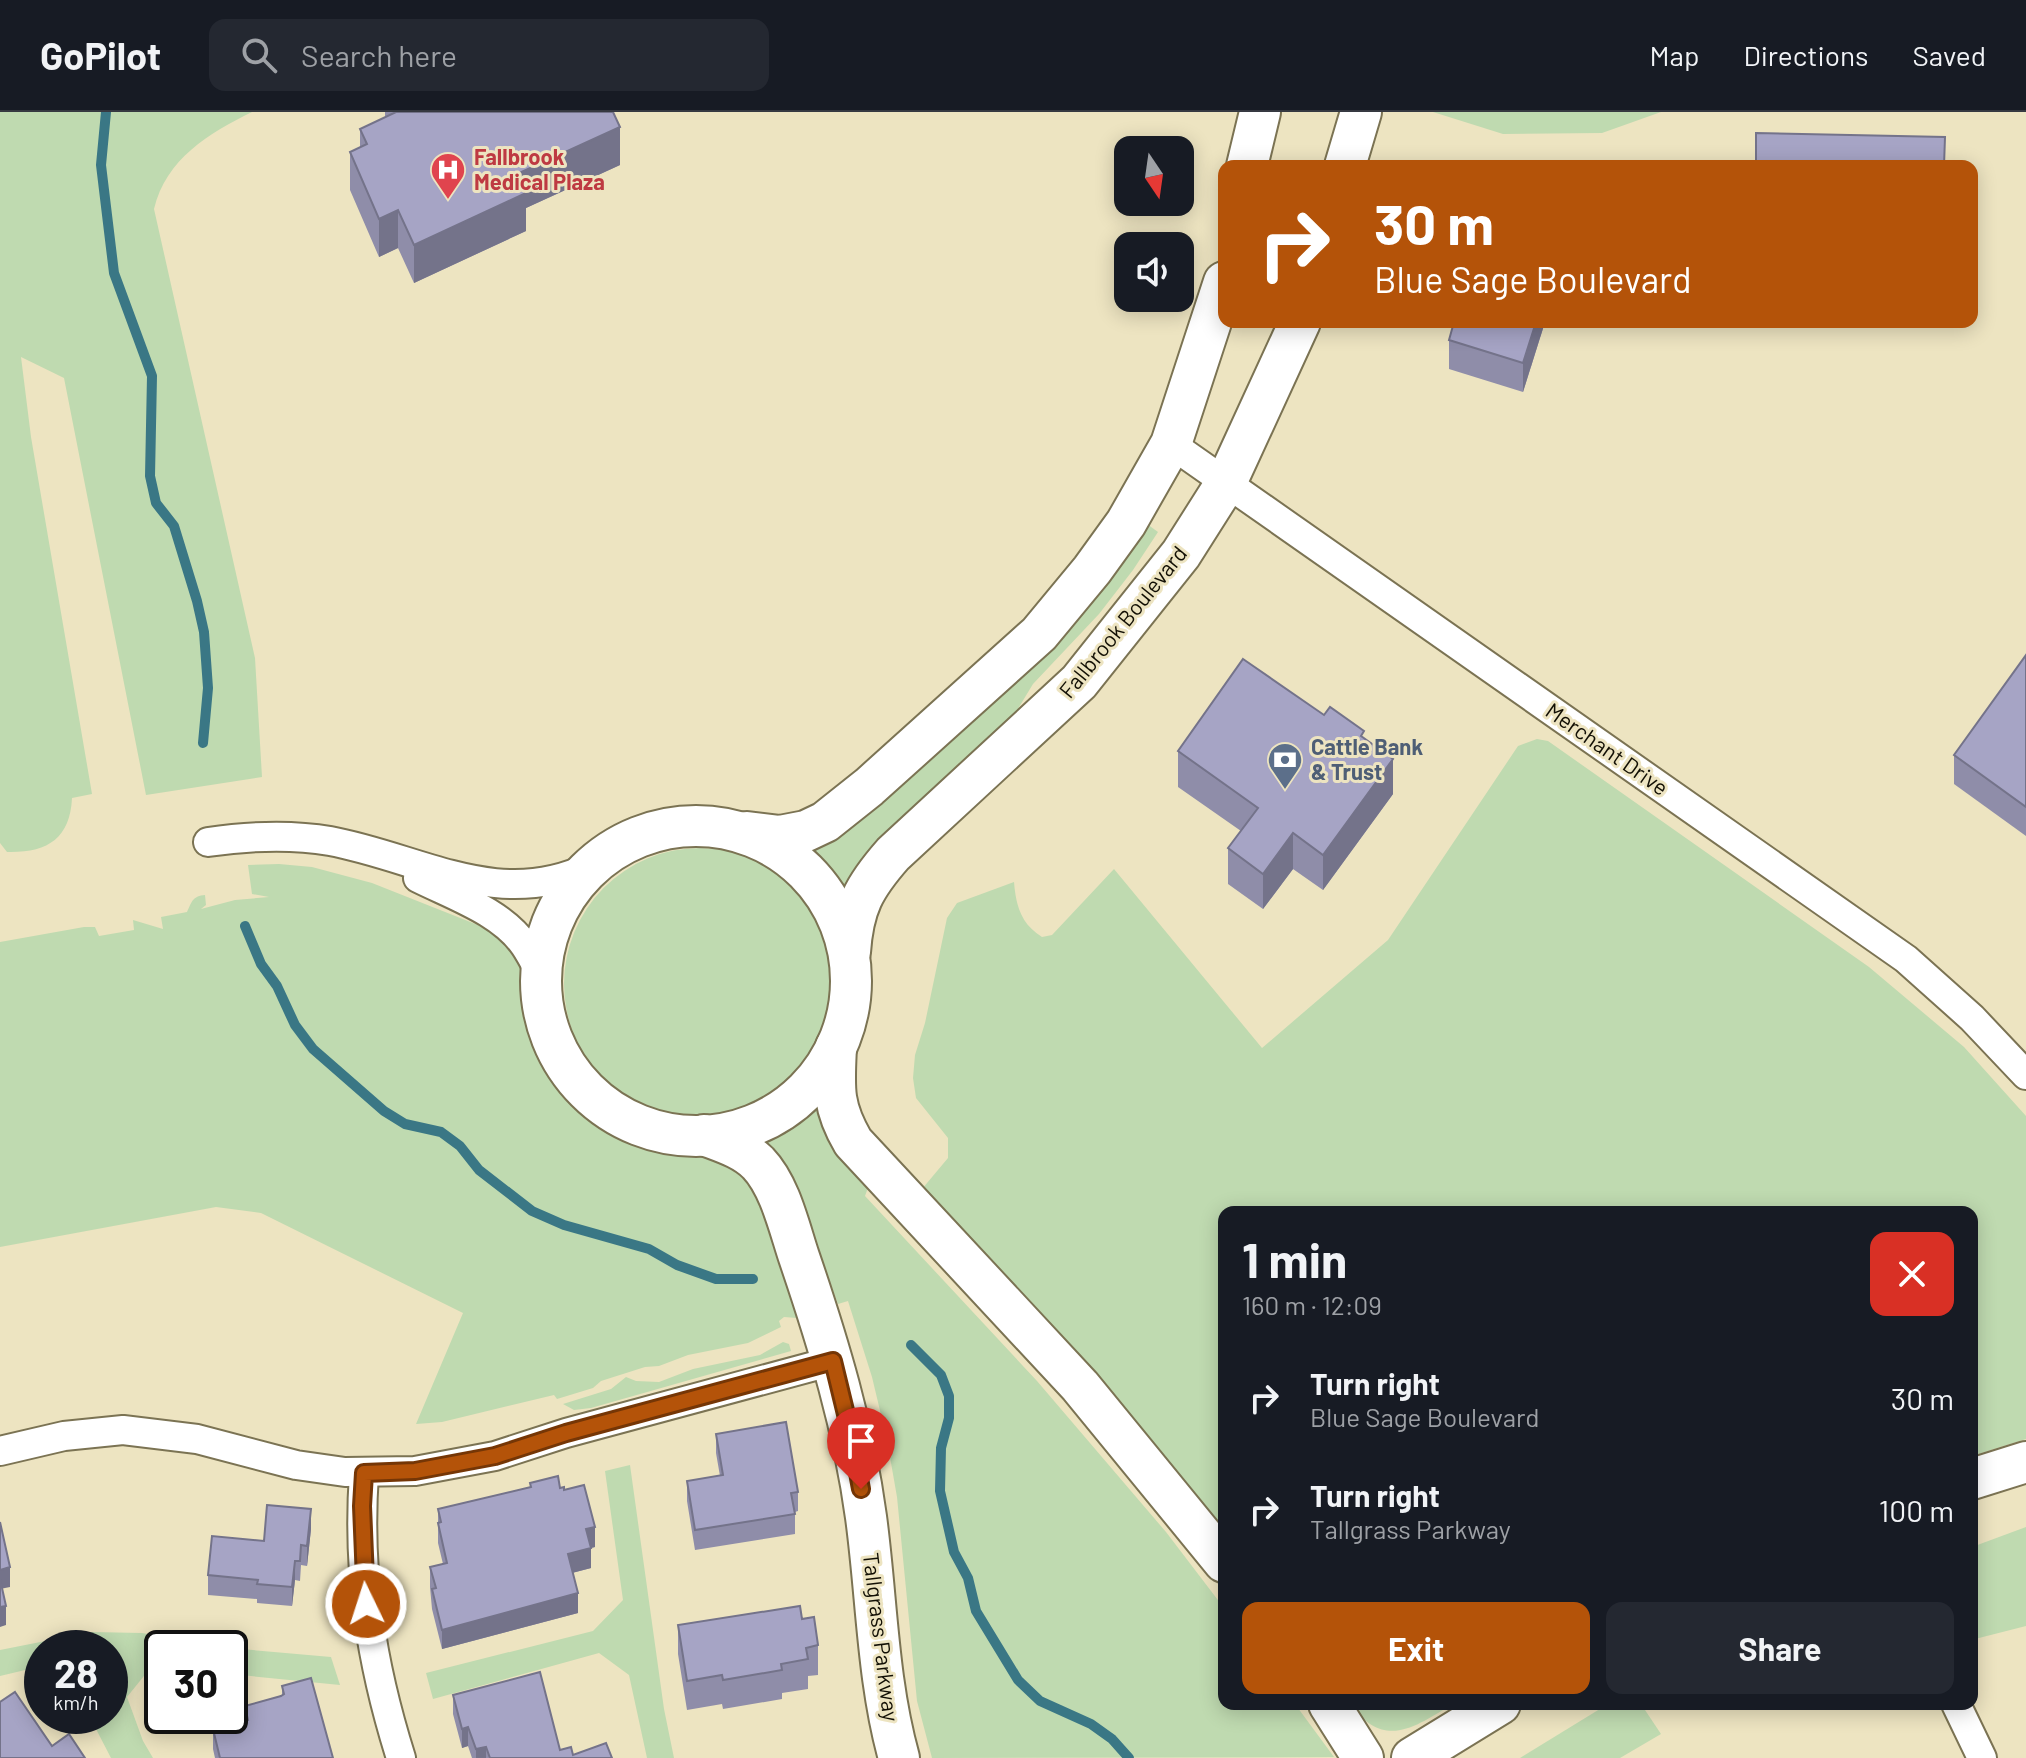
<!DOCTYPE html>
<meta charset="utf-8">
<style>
:root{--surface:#171b24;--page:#242831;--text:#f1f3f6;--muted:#9ea1a6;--line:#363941;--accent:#b45309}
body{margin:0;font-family:Barlow,sans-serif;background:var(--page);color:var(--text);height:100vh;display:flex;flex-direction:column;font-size:30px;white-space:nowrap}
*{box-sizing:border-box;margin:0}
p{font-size:26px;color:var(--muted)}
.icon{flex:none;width:44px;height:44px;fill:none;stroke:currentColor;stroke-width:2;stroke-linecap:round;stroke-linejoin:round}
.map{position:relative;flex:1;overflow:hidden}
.panel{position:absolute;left:1218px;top:1094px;width:760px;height:504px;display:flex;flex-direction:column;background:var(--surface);border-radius:16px;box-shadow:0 4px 20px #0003}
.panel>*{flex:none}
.guide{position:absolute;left:1218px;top:48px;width:760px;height:168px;border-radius:16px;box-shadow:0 4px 20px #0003;background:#b45309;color:#fff;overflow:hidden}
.needle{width:52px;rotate:167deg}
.controls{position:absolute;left:1114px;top:24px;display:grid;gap:16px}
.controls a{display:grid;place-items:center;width:80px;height:80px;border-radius:16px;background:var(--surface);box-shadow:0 4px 20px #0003;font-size:40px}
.speed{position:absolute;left:24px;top:1518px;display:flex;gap:16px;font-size:40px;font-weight:700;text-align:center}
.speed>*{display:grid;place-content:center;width:104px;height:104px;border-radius:50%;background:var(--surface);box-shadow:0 4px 20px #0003;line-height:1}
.speed small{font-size:20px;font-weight:400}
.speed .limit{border:4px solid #111;border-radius:12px;background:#fff;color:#111}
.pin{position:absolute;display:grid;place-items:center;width:68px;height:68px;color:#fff;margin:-82px -34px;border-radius:50% 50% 50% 0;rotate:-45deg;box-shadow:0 0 8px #0007}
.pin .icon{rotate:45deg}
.me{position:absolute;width:88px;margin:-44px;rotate:356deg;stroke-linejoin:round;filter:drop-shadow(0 0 6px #0008)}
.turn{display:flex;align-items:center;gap:28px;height:168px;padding:0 24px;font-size:36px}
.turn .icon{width:104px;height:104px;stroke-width:2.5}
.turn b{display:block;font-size:56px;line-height:68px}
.round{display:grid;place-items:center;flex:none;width:84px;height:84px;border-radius:16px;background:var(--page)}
.overview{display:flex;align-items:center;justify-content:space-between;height:136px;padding:0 24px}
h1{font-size:48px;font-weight:700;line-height:60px}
.primary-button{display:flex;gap:16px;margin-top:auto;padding:16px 24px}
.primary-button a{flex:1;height:92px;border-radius:16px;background:var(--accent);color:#fff;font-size:32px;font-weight:700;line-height:92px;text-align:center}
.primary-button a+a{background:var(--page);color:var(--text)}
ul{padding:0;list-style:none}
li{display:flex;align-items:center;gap:24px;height:112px;padding:0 24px}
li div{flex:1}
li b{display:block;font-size:30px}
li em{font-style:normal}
header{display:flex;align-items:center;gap:48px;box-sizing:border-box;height:112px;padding:0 40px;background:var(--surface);border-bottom:2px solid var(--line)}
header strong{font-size:38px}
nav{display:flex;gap:44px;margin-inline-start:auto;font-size:28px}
.search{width:560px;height:72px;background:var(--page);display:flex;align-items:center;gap:20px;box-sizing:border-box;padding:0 28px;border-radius:16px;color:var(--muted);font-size:30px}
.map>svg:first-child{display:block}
</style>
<header>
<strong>GoPilot</strong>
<div class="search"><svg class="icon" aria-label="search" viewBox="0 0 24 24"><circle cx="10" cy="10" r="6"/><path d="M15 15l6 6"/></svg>Search here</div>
<nav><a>Map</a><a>Directions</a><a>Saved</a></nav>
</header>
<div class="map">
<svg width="2026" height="1646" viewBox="0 0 2026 1646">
<rect width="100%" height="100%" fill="#ede4c1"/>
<g fill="#bfdab0">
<path d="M0 0H252C209 21 166 47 154 97L255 546 262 665 146 683 64 266 21 245 31 325 92 682 72 686C70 727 47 741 7 740L0 731Z"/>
<polygon points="1433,0 1661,0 1602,21 1503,22"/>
<polygon points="1147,412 1158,420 1133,458 1099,502 1033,572 1008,613 857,754 847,772 841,773 811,738 836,726"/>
<path d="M1537 627 1548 629 1869 855 1964 935 2026 1004V1327L1972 1344V1100H1224V1427L922 1077 948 1046V1026L916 986 913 966 915 943 925 911 947 806 957 791 1014 770C1016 794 1021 812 1042 825L1052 823 1114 757 1262 936 1388 828 1518 634Z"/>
<circle cx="700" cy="872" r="136"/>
<path d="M279 752 312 755 372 771 488 817 510 833 529 868 536 915 545 943 563 973 582 993 605 1013 627 1024 656 1036 707 1042 754 1067 806 1201 797 1206 784 1205 779 1209 781 1215 748 1231 688 1243 659 1254 645 1255 601 1269 593 1276 557 1287 554 1283 442 1310 416 1312 463 1201 261 1101 216 1095 0 1135V830L84 815H95L99 824 134 818 133 808 163 817 161 805 187 800C192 789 193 784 205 783L206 793 201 797 235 788 269 785 252 782 248 753Z"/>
<path d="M815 997H818C829 1033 844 1046 869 1073L865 1084 1037 1269 1166 1420 1224 1496V1592H1295L1334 1645 932 1646 917 1589 897 1385 887 1328 872 1265 848 1189 838 1192 785 1052 763 1030 784 1019Z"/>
<polygon points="783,1230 789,1232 791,1239 591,1296 574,1298 563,1292 611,1277 626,1265 636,1269 659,1270 693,1257 760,1243"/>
<polygon points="630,1353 664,1597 674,1646 647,1646 629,1563 599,1541 433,1587 426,1561 593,1519 623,1488 605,1359"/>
<polygon points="2026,1415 2026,1514 1975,1527 1972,1520 1972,1435"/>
<polygon points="91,1520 142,1521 229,1536 162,1536 162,1550 156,1549 127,1585 143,1629 153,1646 111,1646 96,1617 93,1604 110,1604 110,1536 42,1536 42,1554 0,1564 0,1538"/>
<polygon points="230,1536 331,1545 340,1573 230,1562"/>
<path d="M1350 1592H1453C1413 1616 1384 1638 1350 1592Z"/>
<polygon points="1608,1592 1641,1592 1661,1622 1620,1646 1520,1646"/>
</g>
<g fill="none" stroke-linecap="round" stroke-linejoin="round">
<g stroke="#3a7785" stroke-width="10">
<polyline points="106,0 101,53 114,161 152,264 150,364 156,391 174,414 197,489 204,520 208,576 203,631"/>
<polyline points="245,814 261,852 277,874 295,913 313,937 384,999 405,1012 441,1020 460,1034 479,1058 532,1099 564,1113 649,1137 677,1153 716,1167 753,1167"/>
<polyline points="911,1233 941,1263 949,1284 949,1306 941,1336 940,1379 954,1440 968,1466 976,1499 1018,1568 1040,1589 1091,1612 1112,1627 1129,1646"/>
</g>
<defs>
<g id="street">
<polyline points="1171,332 1906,847 1972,906 2026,963"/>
<path d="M208 730C249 724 290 722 330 729 421 746 498 799 590 755"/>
<path d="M418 766C454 784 502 800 525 834 531 843 536 853 541 862"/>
<polyline points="0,1339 64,1324 123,1318 197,1327 296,1353 345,1360 415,1359 495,1344 566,1321 833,1249"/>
<path d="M364 1361C357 1461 371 1551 401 1646"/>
<polyline points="1956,1592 1982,1646"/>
</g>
<g id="secondary">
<polyline points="1247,54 1260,0"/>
<polyline points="1345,54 1361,0"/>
<circle cx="696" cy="869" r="155"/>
<polyline points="747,720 780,724 806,719 825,710 869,675 1039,522 1092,458 1126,411 1171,332 1224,170"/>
<path d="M850 840C853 795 864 775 893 742L1079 570 1181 442 1226 371 1300 210"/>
<path d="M836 935C834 976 832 994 853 1030L1080 1274 1224 1450"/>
<path d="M704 1023C722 1030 743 1036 758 1051 780 1074 789 1115 799 1145 828 1230 854 1316 866 1405 877 1486 877 1567 899 1646"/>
<polyline points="1972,1367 2026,1350"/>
<polyline points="1329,1592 1363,1646"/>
<polyline points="1412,1646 1500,1592"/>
</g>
</defs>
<use href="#street" stroke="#7b7353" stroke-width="32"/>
<use href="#secondary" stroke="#7b7353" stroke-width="44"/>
<use href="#street" stroke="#fff" stroke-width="28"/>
<use href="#secondary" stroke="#fff" stroke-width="40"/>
</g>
<g fill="#8f8da9">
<polygon points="385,0 613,0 620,53 526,96 526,119 414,171 398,136 379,145 350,78 350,40 360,35 360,17 385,5"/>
<polygon points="1545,210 1523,280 1449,257 1449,228"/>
<polygon points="2026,543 2026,724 1954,672 1954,643"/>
<polygon points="1324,603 1364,627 1393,682 1323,778 1293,757 1263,797 1228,772 1228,736 1241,719 1178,675 1178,639"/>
<polygon points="716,1322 798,1380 798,1399 795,1400 795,1422 695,1438 687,1389 687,1369 720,1364 716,1341"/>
<polygon points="530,1371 560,1376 595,1435 591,1436 591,1456 572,1461 578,1501 442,1537 432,1497 430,1475 430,1455 443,1452 438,1431 438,1397 530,1375"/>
<polygon points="311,1417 307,1454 301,1453 300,1469 295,1468 292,1494 257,1491 257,1487 208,1483 208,1463 264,1429"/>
<polygon points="802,1507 818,1533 818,1563 808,1564 808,1577 782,1581 782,1587 723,1597 722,1592 687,1598 678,1542 678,1513"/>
<polygon points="282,1574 333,1646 215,1646 213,1637 213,1617 245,1608 245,1594 282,1584"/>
<polygon points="453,1583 560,1638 573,1643 612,1646 472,1646 468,1634 462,1636 453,1602"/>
</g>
<g fill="#74738a">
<polygon points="620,15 620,53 526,96 526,119 414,171 414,133 517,62"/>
<polygon points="398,98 398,136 379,145 379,107"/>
<polygon points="1536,210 1545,210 1523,280 1523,251"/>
<polygon points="1393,647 1393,682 1323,778 1323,743"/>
<polygon points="1293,721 1293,757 1263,797 1263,762"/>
<polygon points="311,1397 311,1417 307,1454 307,1434"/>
<polygon points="595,1415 595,1435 586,1437 586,1417"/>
<polygon points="591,1436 591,1456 568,1462 568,1442"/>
<polygon points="295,1449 295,1468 292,1494 292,1475"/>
<polygon points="10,1455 10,1475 0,1477 0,1458"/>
<polygon points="578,1481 578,1501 442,1537 442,1518"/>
<polygon points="6,1494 6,1513 0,1515 0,1495"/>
<polygon points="468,1615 468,1634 462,1636 462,1617"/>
<polygon points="486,1635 486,1646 476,1646 476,1637"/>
</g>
<g fill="#a6a4c5" stroke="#74738a" stroke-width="2">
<polygon points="396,0 613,0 620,15 517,62 526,81 414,133 398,98 379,107 350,40 367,32 360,17"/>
<polygon points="1756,21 1945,25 1944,54 1756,54"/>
<polygon points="1454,210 1536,210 1523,251 1449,228"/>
<polygon points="2026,543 2026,695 1954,643"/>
<polygon points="1243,547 1324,603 1330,595 1364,619 1361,624 1393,647 1323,743 1293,721 1263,762 1228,736 1258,696 1178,639"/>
<polygon points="786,1310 798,1380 791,1381 795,1402 695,1418 687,1369 723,1363 716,1322"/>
<polygon points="558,1364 560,1376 564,1375 564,1378 584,1373 595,1415 586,1417 591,1436 568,1442 578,1481 442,1518 432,1477 436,1476 430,1455 447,1451 438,1411 441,1410 438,1397 531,1375 530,1371"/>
<polygon points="267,1393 311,1397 307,1434 301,1433 300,1449 295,1449 292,1475 257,1472 258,1468 208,1463 212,1424 264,1429"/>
<polygon points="0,1410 10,1455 0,1458"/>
<polygon points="0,1467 6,1494 0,1495"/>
<polygon points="800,1494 802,1507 814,1505 818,1533 806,1536 808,1547 781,1552 782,1558 723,1568 722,1563 687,1569 678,1513"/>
<polygon points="540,1560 560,1638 571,1635 573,1643 606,1631 612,1646 490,1646 486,1635 476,1637 468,1615 462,1617 453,1583"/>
<polygon points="311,1566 333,1646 220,1646 213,1617 248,1608 245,1594 281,1584 284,1582 282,1574"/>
<polygon points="15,1580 52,1634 69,1622 85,1646 0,1646 0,1590"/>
</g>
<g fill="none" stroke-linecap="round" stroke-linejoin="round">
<defs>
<polyline id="route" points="366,1492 362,1394 364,1361 415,1359 495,1344 566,1321 833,1249 851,1323 861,1377"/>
</defs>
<use href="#route" stroke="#753606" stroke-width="20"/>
<use href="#route" stroke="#b45309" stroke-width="14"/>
</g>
<defs>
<symbol id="hospital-pin" viewBox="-11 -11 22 30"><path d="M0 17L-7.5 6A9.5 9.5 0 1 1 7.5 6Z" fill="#e0444e" stroke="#ede4c1"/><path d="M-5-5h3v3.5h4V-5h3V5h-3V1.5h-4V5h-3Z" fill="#fff"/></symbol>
<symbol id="bank-pin" viewBox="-11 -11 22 30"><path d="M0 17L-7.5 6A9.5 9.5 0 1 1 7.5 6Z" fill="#5c6f8a" stroke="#ede4c1"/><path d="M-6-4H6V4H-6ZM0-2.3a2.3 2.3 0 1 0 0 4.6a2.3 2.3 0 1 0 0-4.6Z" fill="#fff"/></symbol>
</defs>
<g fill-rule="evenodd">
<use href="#hospital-pin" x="428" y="38" width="40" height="54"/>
<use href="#bank-pin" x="1265" y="628" width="40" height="54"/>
</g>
<g text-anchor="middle" stroke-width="6" stroke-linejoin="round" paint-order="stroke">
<g font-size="22" font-weight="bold" fill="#be3a42" stroke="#ede4c1" text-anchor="start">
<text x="474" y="53">Fallbrook<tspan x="474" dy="25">Medical Plaza</tspan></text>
</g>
<g font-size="22" fill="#120f04" stroke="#ede4c1">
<text transform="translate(1123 510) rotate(-51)" y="8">Fallbrook Boulevard</text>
<text transform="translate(1607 637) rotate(35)" y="8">Merchant Drive</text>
<text transform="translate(881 1525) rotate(83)" y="8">Tallgrass Parkway</text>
</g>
<g font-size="22" font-weight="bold" fill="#4e5e75" stroke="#ede4c1" text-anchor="start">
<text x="1311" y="643">Cattle Bank<tspan x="1311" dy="25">&amp; Trust</tspan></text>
</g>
</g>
</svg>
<div class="controls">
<a><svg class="needle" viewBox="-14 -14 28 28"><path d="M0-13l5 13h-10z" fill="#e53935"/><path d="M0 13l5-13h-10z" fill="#9ea1a6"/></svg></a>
<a><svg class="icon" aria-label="sound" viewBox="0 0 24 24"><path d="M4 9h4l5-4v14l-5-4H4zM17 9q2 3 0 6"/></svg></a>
</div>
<div class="speed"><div>28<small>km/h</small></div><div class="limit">30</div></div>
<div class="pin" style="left:861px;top:1377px;background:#d93025"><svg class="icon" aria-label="arrive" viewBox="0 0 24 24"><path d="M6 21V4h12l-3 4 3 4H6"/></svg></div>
<svg class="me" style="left:366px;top:1492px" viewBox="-20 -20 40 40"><circle r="17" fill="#b45309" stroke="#fff" stroke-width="3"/><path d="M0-11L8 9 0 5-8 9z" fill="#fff"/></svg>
<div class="guide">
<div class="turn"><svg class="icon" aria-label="right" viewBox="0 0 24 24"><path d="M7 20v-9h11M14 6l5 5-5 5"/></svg><div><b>30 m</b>Blue Sage Boulevard</div></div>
</div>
<section class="panel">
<div class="overview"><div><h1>1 min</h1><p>160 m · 12:09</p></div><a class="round" style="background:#d93025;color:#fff"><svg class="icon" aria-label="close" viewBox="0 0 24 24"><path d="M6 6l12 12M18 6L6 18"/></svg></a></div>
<ul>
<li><svg class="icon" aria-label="right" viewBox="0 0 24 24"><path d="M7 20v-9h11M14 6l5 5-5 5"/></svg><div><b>Turn right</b><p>Blue Sage Boulevard</p></div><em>30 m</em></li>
<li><svg class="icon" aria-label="right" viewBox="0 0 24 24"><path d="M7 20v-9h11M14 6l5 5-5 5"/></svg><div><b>Turn right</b><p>Tallgrass Parkway</p></div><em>100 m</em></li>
</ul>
<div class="primary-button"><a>Exit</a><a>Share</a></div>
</section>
</div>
